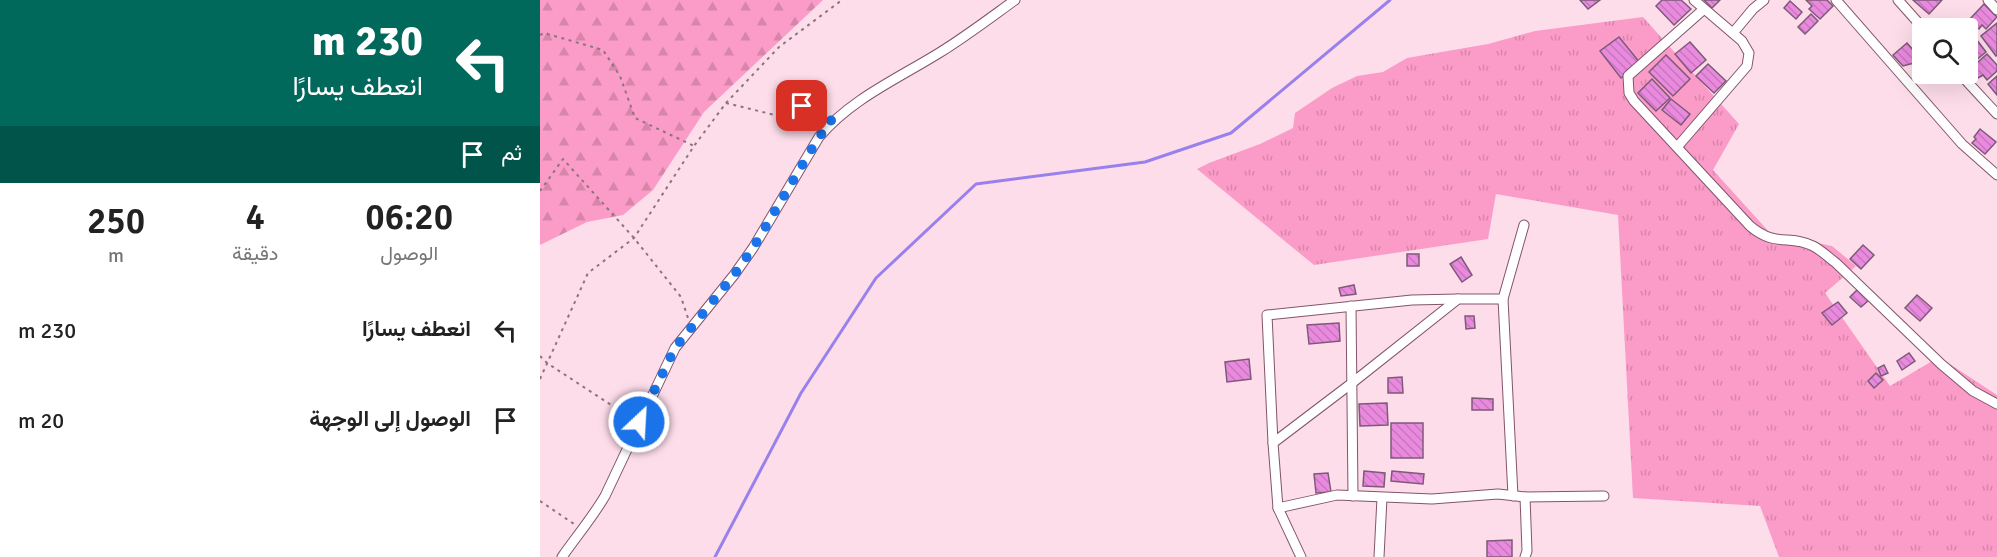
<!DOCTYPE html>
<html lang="ar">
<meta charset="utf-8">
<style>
:root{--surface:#fff;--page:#f6f6f6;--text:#222;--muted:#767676}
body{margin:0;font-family:Signika,Vazirmatn,sans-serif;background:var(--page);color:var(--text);direction:rtl;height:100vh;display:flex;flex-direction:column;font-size:22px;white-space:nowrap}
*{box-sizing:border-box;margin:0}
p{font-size:20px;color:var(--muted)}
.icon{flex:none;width:33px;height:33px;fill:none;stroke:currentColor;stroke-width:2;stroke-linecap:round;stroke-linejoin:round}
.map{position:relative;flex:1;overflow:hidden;direction:ltr}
.drawer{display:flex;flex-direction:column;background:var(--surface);width:540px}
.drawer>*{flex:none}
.top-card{background:#00695c;color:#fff;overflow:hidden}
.tools{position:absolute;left:1372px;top:18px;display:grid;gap:12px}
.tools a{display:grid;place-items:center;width:66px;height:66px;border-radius:6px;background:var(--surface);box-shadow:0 6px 24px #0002;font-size:30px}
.pin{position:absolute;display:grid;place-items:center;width:51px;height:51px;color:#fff;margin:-26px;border-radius:12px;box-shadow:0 3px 9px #0006}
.me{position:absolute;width:66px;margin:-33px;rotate:25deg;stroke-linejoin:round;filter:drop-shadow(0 0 4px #0008)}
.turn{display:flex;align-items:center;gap:21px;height:126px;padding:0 18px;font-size:27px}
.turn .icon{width:78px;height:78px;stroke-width:2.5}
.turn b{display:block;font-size:42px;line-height:51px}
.then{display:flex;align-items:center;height:57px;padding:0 18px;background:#0003;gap:12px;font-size:22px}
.eta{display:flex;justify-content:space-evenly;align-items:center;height:102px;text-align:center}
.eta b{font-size:36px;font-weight:600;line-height:42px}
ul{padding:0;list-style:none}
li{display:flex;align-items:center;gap:18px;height:90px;padding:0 18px}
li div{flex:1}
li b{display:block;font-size:22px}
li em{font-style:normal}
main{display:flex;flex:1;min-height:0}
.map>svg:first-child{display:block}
</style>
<main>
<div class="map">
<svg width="1457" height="557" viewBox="0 0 1457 557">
<defs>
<pattern id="grass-tufts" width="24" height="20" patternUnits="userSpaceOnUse" patternTransform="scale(1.5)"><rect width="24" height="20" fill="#fb9cc8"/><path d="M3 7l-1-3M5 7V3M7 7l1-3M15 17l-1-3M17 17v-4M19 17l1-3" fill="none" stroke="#d785ab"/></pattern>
<pattern id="forest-firs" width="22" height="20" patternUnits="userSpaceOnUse" patternTransform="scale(1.5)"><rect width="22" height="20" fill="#fb9cc8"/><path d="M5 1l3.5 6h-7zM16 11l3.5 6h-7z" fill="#d785ab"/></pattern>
<pattern id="building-back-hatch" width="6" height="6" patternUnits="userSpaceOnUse" patternTransform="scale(1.5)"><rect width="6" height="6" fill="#ea8adf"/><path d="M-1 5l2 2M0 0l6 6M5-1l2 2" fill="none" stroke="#c876be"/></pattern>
</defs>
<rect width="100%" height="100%" fill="#fdddea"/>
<polygon fill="url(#grass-tufts)" points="1103,17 1199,124 1173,170 1240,244 1278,243 1292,246 1316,266 1285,293 1350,386 1399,357 1457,395 1457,557 1239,557 1220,506 1093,498 1078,215 956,194 948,239 774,265 657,169 669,163 720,144 753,128 755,113 792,88 817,76 843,72 867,58 948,44 995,31"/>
<polygon fill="url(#forest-firs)" points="0,0 283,0 164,112 113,190 83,215 47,222 0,245"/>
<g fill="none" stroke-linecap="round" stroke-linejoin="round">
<polyline stroke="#9880ed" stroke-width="3" points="175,557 261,393 336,278 436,184 605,162 691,133 850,0"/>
</g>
<g fill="url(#building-back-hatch)" stroke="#7e5a79" stroke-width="1.5">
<polygon points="1040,0 1060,0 1048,9"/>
<polygon points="1122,0 1141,0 1151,9 1134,25 1116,6"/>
<polygon points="1164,0 1180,0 1172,8"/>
<polygon points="1266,0 1287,0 1293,6 1280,19 1269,9 1272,6"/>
<polygon points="1373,0 1402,0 1389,14"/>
<polygon points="1250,1 1262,12 1256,19 1244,8"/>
<polygon points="1444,4 1457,17 1446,29 1442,25 1439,29 1429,20"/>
<polygon points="1271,14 1278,21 1265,34 1258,27"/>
<polygon points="1457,23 1457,55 1456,56 1441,36"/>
<polygon points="1433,35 1446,52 1429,66 1428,38"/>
<polygon points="1079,37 1100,63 1081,78 1060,51"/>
<polygon points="1150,42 1166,60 1151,73 1135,54"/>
<polygon points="1367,43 1374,51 1378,62 1363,66 1353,55"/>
<polygon points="1447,54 1457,65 1457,71 1447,80 1443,75 1438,78 1430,69"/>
<polygon points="1126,55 1150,79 1133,96 1109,72"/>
<polygon points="1168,64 1186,81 1174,93 1156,76"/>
<polygon points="1457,76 1457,95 1448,84"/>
<polygon points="1112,79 1130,98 1116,111 1098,93"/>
<polygon points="1131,99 1150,114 1141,125 1122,110"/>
<polygon points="1440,129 1456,142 1445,154 1432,143 1436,139 1434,137"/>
<polygon points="1323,245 1334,255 1321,269 1310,259"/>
<rect x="867" y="254" width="12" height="12"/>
<polygon points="921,257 932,275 922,282 910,264"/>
<polygon points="814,285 816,294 801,296 799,288"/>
<polygon points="1318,289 1329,300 1321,307 1310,297"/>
<polygon points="1377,295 1392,308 1380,321 1365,308"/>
<polygon points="1298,302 1307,313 1292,325 1282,313"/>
<polygon points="925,316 934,316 935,328 926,329"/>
<polygon points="799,323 800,341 769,344 767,325"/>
<polygon points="1369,353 1375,361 1362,370 1357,361"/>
<polygon points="709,359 711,379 687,382 685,362"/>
<polygon points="1344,365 1348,373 1341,376 1338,368"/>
<polygon points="1336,373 1343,380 1334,388 1328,381"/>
<polygon points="862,377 863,393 848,393 848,378"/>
<polygon points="932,398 953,399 953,410 932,410"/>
<polygon points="847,403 848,425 820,426 819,404"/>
<rect x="851" y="423" width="32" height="35"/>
<polygon points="824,471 845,473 844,487 823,486"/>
<polygon points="852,471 884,474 883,484 851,481"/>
<polygon points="788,473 791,492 776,493 774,474"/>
<polygon points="972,540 972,557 947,557 947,541"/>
</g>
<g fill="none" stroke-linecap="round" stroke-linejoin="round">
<defs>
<g id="minor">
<polyline points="1296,0 1422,144 1457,175"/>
<polyline points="1358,0 1383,28"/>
<polyline points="1448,0 1457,10"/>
<path d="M1164 9 1088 76 1089 93 1094 101 1210 226C1236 248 1249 234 1273 246 1281 250 1288 257 1296 263L1401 364 1433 391 1457 404"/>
<polyline points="1193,33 1213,9 1224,0"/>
<polyline points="1420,74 1457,114"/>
<polyline points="1138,146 1207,66 1209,53 1202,41 1154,0"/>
<polyline points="963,299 973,496"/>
<polyline points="811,306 813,496"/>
<polyline points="733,443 812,383 918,299 963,299 984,225"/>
<polyline points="985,497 987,551 985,557"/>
<polyline points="738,508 797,495 892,499 958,494 985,497 1064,496"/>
<path d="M22 557C36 537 52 518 65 496L135 348 194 275 213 248 279 137C311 99 357 79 399 53 425 37 450 18 475 0"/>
<polyline points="761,557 738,508 733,443 727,315 872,300 918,299"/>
<polyline points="839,557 842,498"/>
</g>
</defs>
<use href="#minor" stroke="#815569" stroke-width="11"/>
<g stroke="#8c747e" stroke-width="2" stroke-dasharray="3 4.5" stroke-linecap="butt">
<polyline points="0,35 4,33 63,50 80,76 95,118 154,146"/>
<polyline points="186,103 239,116 262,106 284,117"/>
<polyline points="0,191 23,159 94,238 141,297 148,318"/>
<polyline points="0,356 7,363 91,418"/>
<polyline points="0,379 48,273 94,238 154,146 186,103 239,47 302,0"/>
<polyline points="0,501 34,524"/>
</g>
<use href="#minor" stroke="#fff" stroke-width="9"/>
</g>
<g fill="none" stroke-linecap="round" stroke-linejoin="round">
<polyline stroke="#1a73e8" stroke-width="10" stroke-dasharray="0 18" points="99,422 135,348 194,275 213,248 279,137 292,121 262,106"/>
</g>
</svg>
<div class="tools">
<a><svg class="icon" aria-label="search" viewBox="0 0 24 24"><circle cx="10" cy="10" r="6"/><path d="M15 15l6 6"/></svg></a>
</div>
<div class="pin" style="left:262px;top:106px;background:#d93025"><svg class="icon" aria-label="arrive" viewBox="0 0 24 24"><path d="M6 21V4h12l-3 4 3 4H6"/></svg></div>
<svg class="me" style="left:99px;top:422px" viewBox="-20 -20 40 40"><circle r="17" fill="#1a73e8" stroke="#fff" stroke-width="3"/><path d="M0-11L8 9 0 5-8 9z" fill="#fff"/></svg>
</div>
<section class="drawer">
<div class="top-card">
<div class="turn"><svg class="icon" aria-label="left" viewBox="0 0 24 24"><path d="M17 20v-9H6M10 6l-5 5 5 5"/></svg><div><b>230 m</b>انعطف يسارًا</div></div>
<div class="then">ثم<svg class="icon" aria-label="arrive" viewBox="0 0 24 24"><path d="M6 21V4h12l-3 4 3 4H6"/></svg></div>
</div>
<div class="eta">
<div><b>06:20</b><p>الوصول</p></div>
<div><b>4</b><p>دقيقة</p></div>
<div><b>250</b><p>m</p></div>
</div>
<ul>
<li><svg class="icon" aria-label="left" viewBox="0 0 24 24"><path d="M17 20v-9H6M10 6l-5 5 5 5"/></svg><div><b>انعطف يسارًا</b></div><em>230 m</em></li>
<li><svg class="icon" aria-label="arrive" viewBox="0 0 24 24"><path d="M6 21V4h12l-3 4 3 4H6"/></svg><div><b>الوصول إلى الوجهة</b></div><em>20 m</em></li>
</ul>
</section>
</main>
